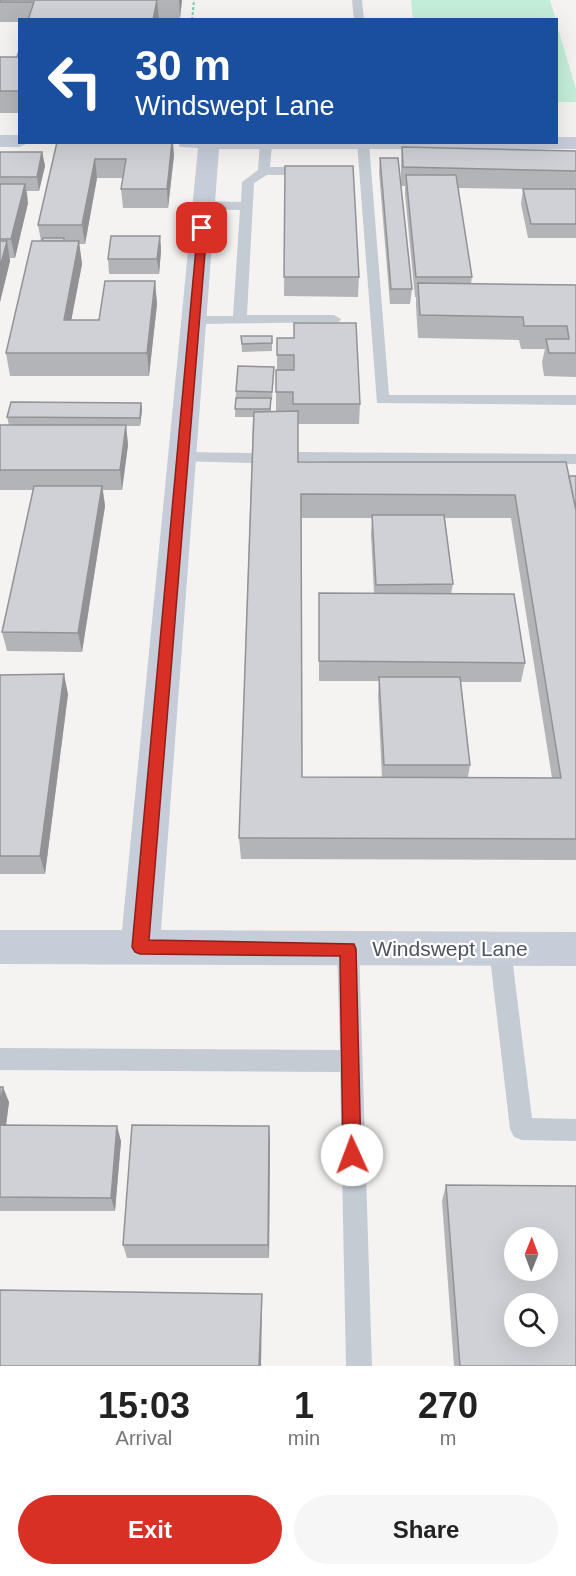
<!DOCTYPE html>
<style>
:root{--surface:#fff;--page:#f6f6f6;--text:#222;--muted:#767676;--accent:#d93025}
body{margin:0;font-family:Helvetica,sans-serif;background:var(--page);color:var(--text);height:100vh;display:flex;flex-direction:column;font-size:22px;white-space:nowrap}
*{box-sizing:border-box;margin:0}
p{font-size:20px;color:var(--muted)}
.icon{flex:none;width:33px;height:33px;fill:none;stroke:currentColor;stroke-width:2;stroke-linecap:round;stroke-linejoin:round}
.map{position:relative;height:1366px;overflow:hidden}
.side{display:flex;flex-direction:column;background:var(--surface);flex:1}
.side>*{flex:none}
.hud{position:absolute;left:18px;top:18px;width:540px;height:126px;border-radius:0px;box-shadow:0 6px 24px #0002;background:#1a4fa0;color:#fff;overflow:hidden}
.needle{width:39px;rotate:1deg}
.tools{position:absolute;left:504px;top:1227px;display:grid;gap:12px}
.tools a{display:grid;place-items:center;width:54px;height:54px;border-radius:50%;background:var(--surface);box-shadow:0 6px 24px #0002;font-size:30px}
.pin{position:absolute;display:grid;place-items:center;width:51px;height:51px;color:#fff;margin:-26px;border-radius:12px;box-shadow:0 3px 9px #0006}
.me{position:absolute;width:66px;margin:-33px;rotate:358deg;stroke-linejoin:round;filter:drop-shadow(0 0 4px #0008)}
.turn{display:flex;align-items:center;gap:21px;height:126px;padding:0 18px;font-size:27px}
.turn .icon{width:78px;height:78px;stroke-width:2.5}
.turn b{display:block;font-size:42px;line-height:51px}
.eta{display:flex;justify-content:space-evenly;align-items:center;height:102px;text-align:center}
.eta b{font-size:36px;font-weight:600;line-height:42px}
.primary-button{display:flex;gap:12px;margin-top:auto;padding:12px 18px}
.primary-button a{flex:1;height:69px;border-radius:36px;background:var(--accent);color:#fff;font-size:24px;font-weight:600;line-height:69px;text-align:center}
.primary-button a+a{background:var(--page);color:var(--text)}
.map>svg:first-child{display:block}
</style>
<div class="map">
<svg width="576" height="1366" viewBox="0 0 576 1366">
<rect width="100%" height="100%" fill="#f4f3f2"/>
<g fill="#c5eeda">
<polygon points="411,0 550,0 556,19 413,19"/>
<polygon points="556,22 576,89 576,102 557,102"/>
</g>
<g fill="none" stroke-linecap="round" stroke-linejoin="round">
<polyline stroke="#7ecbaf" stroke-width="2" stroke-dasharray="3 2" stroke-linecap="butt" points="192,20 194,0"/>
<g fill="#c4cbd3" fill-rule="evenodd">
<polygon points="352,0 362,0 364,20 354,20"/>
<polygon points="260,142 272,143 270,167 309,167 315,171 309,175 267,175 254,183 247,315 334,315 341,319 339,322 194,324 187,320 194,316 233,316 240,210 204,209 198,205 204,201 241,202 242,182 258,170"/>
<polygon points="357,142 369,143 389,395 576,395 576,405 377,403"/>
<polygon points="182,452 253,453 261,458 253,463 177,461 174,457"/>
<polygon points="298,452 576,454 576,464 293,461 290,457"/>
<polygon points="348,940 355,942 359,949 372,1366 346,1366 340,1072 0,1070 0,1048 340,1050 337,949 341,942"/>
<polygon points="500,940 507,942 511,949 532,1118 576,1119 576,1141 522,1140 514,1137 510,1129 489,949 493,942"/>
</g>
<g fill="#c6cdd9" fill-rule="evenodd">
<polygon points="0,135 20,135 20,142 30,142 20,147 0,147"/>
<polygon points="556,137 576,137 576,149 219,149 161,930 576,932 576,966 0,964 0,930 122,930 198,148 180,147 178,142 556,142"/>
</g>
</g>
<g fill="#b3b4b8" fill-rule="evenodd">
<polygon points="0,0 182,0 180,18 159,18 159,20 20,20 20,22 0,22"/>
<polygon points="20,48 20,113 0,113 0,57 17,57"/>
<polygon points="57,142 174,155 168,208 123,208 121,189 123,178 97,178 85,244 79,244 82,264 71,320 99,320 155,281 157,304 149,376 10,376 6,353 41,241 38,225"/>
<polygon points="402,147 576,151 576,238 528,238 521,204 523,189 535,189 458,188 472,277 471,284 576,285 576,377 544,376 542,362 545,349 521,349 519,340 418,338 416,306 416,297 415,297 405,194 405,186 401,186 401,166"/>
<polygon points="0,152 42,152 45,166 39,191 27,191 28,203 15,258 10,258 10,261 0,302"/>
<polygon points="380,158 412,289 410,304 390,304 379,172"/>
<polygon points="285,166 359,277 358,297 284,296"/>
<polygon points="160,236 161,251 159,274 109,274 108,259"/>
<polygon points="241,336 272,336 272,351 242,352"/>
<path d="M277 338 360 404 359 424H298V462L576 476V860L241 859 239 838 253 417H235L236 391 274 367 272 400H271V411H276V370H277ZM301 518H372L371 534 374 594 319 593V681H379L378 696 382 777H302ZM445 518H511L552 778 468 777 470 765 461 682H521L525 663 451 594 453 584Z"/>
<polygon points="141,403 142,410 140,426 126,426 128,445 122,490 103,490 105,506 82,652 7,651 2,632 33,490 0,490 0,425 9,425 7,417"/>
<polygon points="0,675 68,694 45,874 0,874"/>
<polygon points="0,1087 9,1102 6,1126 121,1141 115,1211 0,1211"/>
<polygon points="270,1140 269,1258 127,1258 123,1245"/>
<polygon points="446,1185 576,1366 454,1366 442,1201"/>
</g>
<g fill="#929296">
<polygon points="157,0 159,20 153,20"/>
<polygon points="179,0 182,0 180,18"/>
<polygon points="172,142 173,142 174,155 168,208 167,189"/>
<polygon points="42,152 45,166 39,191 37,177"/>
<polygon points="95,159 97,178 85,244 82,225"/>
<polygon points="25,184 28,203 15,258 11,239"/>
<polygon points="160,236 161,251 159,274 157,259"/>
<polygon points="7,241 10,261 0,302 0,267"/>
<polygon points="79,241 82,264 67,343 64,320"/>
<polygon points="155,281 157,304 149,376 147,353"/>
<polygon points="141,403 142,410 140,426 140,418"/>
<polygon points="126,425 128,445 122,490 120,470"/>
<polygon points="102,486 105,506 82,652 78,633"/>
<polygon points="64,674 68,694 45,874 40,856"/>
<polygon points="3,1087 9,1102 4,1140 0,1132 0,1106"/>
<polygon points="117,1126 121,1141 115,1211 111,1198"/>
<polygon points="269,1126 270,1140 269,1258 268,1245"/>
<polygon points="262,1294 262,1307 261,1366 259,1366"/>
</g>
<g fill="#d0d1d6" stroke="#929296" stroke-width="1.5" fill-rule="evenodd">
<polygon points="0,0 157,0 153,20 28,20 34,2 0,2"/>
<polygon points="20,48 20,91 0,91 0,57 17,57"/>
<polygon points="57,142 172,142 167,189 121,189 126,159 95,159 82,225 38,225"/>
<polygon points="402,147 576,151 576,171 403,167"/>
<polygon points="0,152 42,152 37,177 0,177"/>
<polygon points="380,158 398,158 412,289 391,289"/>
<polygon points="285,166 353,166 359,277 284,277"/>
<polygon points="406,175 456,175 472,277 416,277"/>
<polygon points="0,184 25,184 11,239 0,239"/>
<polygon points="523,189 576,189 576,224 531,224"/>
<polygon points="111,236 160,236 157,259 108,259"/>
<polygon points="43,238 64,238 64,241 42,241"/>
<polygon points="0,241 7,241 0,267"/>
<polygon points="32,241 79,241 64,320 99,320 105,281 155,281 147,353 6,353"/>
<polygon points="418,283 576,285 576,353 549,353 546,339 569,339 567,326 524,326 523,317 420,315"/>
<polygon points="294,323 356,323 360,404 293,404 293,392 276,392 276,370 294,370 294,355 277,355 277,338 294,338"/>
<polygon points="241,336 272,336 272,343 242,344"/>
<polygon points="238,366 274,367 272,392 236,391"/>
<polygon points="236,398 271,398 270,409 235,409"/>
<polygon points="11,402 141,403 140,418 7,417"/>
<path d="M298 411V462H566L576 510V839L239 838 254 412ZM301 494 515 495 561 778 302 777Z"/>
<polygon points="0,425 126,425 120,470 0,470"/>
<polygon points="569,476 576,476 576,510"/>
<polygon points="34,486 102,486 78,633 2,632"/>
<polygon points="372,515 444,515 453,584 376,585"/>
<polygon points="319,593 514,594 525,663 319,661"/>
<polygon points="64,674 40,856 0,856 0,675"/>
<polygon points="379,677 460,677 470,765 384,765"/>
<polygon points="0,1087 3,1087 0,1106"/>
<polygon points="0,1125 117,1126 111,1198 0,1197"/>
<polygon points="132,1125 269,1126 268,1245 123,1245"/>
<path d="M446 1185 576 1186V1366H460ZM514 1238H548V1270H514ZM514 1304H548V1336H514Z"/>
<polygon points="0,1290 262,1294 259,1366 0,1366"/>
</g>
<polygon fill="#d93025" stroke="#8d1f18" stroke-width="1.5" points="198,226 207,228 149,940 354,944 356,949 361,1155 359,1161 352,1164 346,1161 343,1155 340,956 140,954 135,952 132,947"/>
<g text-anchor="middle" stroke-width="4.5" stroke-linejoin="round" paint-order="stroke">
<g font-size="21" fill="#4b535f" stroke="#fff">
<text x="450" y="956">Windswept Lane</text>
</g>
</g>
</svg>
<div class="tools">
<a><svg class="needle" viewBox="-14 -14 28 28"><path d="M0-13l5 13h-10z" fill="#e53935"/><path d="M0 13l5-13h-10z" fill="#767676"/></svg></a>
<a><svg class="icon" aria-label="search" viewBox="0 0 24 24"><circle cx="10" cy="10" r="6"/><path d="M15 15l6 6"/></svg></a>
</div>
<div class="pin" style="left:202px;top:228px;background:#d93025"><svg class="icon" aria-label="arrive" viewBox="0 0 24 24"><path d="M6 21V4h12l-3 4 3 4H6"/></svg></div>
<svg class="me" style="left:352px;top:1155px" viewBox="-20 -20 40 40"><circle r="19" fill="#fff"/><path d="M0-13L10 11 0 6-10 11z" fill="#d93025"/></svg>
<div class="hud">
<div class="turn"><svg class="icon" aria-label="left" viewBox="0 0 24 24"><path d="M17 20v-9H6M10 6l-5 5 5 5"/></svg><div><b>30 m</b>Windswept Lane</div></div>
</div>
</div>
<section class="side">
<div class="eta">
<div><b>15:03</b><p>Arrival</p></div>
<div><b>1</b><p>min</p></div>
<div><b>270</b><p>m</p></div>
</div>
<div class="primary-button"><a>Exit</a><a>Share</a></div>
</section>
